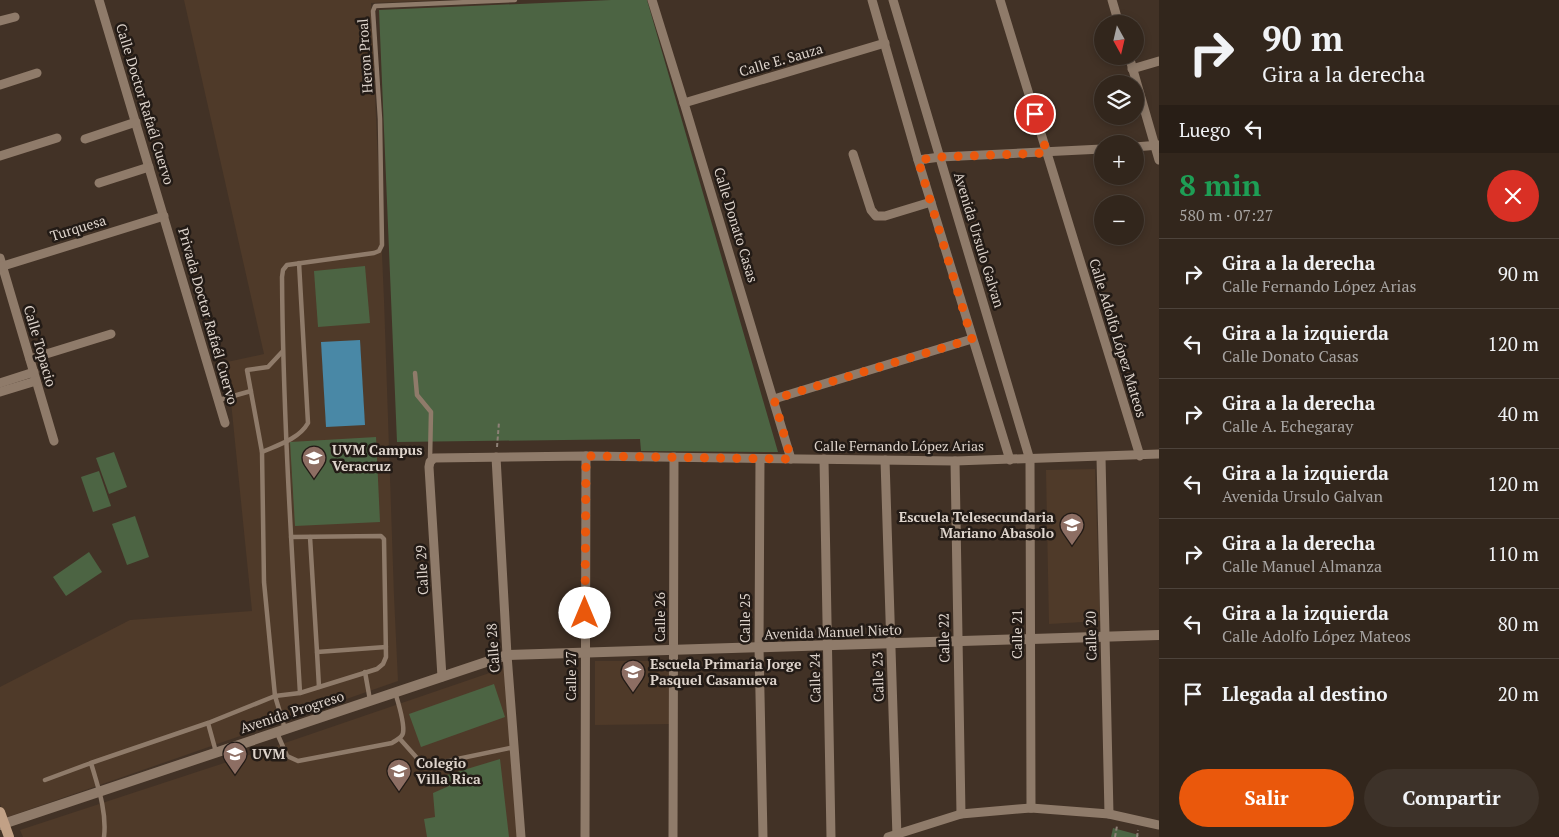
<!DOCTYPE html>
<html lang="es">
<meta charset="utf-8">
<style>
:root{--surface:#32261c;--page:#3d3229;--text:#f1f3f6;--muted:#a8a5a3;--line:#4d433b;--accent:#ea580c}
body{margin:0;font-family:"PT Serif",serif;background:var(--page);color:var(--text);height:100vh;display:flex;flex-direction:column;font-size:19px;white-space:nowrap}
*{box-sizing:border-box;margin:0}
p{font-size:16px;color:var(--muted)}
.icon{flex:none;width:28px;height:28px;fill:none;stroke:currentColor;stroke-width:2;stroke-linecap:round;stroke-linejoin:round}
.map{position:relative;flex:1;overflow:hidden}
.side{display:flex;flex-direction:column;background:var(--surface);width:400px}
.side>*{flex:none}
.top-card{background:#32261c;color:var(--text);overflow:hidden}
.needle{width:32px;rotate:172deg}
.fabs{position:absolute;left:1094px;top:15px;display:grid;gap:10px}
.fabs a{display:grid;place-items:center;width:50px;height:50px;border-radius:50%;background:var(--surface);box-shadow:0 2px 8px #0003,0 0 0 1px var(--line);font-size:25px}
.pin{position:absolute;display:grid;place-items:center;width:42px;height:42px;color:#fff;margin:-21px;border:2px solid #fff;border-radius:50%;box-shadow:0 1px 5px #0007}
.me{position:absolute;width:55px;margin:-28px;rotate:0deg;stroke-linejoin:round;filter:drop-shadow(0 0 4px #0008)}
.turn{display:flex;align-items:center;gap:18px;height:105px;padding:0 20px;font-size:22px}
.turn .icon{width:65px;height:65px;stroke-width:2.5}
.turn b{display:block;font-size:35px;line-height:42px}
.then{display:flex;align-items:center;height:48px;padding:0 20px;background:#0003;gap:10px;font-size:19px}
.round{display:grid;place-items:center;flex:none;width:52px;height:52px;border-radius:26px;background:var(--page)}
.overview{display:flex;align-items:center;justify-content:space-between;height:85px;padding:0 20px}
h1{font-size:30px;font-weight:800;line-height:38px;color:#1e9e55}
.cta{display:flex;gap:10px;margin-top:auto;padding:10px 20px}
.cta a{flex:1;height:58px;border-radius:30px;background:var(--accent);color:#fff;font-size:20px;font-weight:800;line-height:58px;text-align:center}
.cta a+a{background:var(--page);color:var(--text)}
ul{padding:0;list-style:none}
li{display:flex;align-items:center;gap:15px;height:70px;padding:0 20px;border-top:1px solid var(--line)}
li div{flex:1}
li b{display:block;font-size:19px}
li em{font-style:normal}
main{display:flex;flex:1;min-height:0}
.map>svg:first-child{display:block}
</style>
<main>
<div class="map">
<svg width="1159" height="837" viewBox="0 0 1159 837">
<rect width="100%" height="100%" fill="#423226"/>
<g fill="#4f3a29">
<polygon points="184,0 444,0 371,3 384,300 394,596 398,681 5,818 0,804 0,687 130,620 252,611 227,362 264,354"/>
<polygon points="1095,469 1100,621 1049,624 1046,470"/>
<polygon points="595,661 671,661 671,724 595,725"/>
<polygon points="504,668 518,837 23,837 20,830 276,746"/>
</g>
<g fill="#4c6443">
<polygon points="611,0 647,0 778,452 641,451 640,439 397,442 379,10"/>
<polygon points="365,266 370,323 318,327 314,271"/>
<polygon points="376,437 380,522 295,526 290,442"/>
<polygon points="114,452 127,487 109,494 96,458"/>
<polygon points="99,471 111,506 93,512 81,477"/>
<polygon points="135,516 149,557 127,565 112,524"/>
<polygon points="89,552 102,572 66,596 53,577"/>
<polygon points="494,684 505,717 421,747 409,714"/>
<polygon points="500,759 509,837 427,837 424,819 435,817 433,793 449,786 447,775"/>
<polygon points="1113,828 1139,835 1138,837 1111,837"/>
</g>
<polygon fill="#4988a6" points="360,340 365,425 326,427 321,342"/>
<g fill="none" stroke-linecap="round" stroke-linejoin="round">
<g stroke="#8e8177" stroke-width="2" stroke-dasharray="4 2.5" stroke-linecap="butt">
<polyline points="497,447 499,422"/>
<polyline points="1115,837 1117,826"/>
<polyline points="1137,837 1138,830"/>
</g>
<g stroke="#8f7b6a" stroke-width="4.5">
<polyline points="282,352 268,367 247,370 262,452 264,582 275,696 285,729"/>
<polyline points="415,373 417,395 431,412 430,460"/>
<polyline points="219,400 251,391"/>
<path d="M262 452C278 445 299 439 308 423L299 263"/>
<polyline points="310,537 317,652 386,647"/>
<polyline points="317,652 319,687"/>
<polyline points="365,672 370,700"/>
<path d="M300 693C292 554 283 416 282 277L283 270 287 265 374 253 379 251 382 245 380 119 373 11 375 6 515 0"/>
<polyline points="208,723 216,752"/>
<path d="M277 733 287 756 298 761 392 743C396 740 402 738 403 733 405 723 398 702 395 692"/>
<polyline points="400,739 417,758 430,763 443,762 515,747"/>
<polyline points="91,763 208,723 275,696 300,693 377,669 383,664 386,657 384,539 381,536 291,537"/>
<path d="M45 780 91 763C98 787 107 812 104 837"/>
</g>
<g stroke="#8f7b6a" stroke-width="9">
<polyline points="99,0 225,423"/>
<polyline points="652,0 684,103 791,459"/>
<polyline points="872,0 918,160 1010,460"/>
<polyline points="893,0 1030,460 1031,808"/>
<polyline points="1000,0 1140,456"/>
<polyline points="1112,0 1119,24"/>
<polyline points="0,21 15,17"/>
<polyline points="1129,56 1159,160"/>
<polyline points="1132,69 1159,61"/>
<polyline points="0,85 37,73"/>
<polyline points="684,103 885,43"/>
<polyline points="85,139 136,122"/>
<polyline points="1135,147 1159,145"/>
<polyline points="853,154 871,210 876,216 885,216 931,202"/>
<polyline points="0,156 57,138"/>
<polyline points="918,160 940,157 1102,149"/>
<polyline points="99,183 149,167"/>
<polyline points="0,258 54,441"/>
<polyline points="0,267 164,216"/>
<polyline points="30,359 111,334"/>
<polyline points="0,383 34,372"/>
<polyline points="0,392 36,381"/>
<polyline points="774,399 972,339"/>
<polyline points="496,457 507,655 521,837"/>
<polyline points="1101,457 1109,814"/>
<polyline points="760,459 759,647 763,837"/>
<polyline points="824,459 831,837"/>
<polyline points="885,460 897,837"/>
<polyline points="955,461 961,814"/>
<polyline points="442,677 429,467 430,462 434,458 586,456 955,461 1159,454"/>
<polyline points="585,837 586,456"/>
<polyline points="673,837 674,457"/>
<polyline points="888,837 961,814 1018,809 1031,808 1109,814 1159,825"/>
</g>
<polyline stroke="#8f7b6a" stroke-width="10" points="0,825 507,655 1159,635"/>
<polyline stroke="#c2a186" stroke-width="10" points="0,812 9,837"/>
</g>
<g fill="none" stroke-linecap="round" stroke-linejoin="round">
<polyline stroke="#ea580c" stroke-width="9" stroke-dasharray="0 16.2" points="585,613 586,456 791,459 774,399 972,339 918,160 940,157 1047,153 1035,114"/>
</g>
<defs>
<symbol id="university-pin" viewBox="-11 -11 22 30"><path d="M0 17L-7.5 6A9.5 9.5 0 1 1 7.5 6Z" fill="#8d6e63" stroke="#231b16"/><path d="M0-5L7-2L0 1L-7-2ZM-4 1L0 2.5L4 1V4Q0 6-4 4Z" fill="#fff"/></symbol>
<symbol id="school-pin" viewBox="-11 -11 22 30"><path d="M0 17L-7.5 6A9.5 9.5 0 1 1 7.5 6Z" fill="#8d6e63" stroke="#231b16"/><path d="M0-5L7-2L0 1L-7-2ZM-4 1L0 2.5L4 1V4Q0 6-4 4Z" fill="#fff"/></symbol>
</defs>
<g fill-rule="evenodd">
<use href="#university-pin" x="300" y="444" width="28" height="38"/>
<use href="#school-pin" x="1058" y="511" width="28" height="38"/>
<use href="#school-pin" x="619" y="658" width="28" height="38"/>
<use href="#school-pin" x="221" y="740" width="28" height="38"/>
<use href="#university-pin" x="385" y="757" width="28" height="38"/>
</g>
<g text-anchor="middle" stroke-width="5" stroke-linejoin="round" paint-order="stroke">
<g font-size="14" fill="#ded4cc" stroke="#231b16">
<text transform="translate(365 56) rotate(-94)" y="5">Heron Proal</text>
<text transform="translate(781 60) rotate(-16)" y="5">Calle E. Sauza</text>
<text transform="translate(145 104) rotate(73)" y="5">Calle Doctor Rafaél Cuervo</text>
<text transform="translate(736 225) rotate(73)" y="5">Calle Donato Casas</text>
<text transform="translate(78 228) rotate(-17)" y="5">Turquesa</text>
<text transform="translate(979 240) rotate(73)" y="5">Avenida Ursulo Galvan</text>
<text transform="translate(208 316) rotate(74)" y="5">Privada Doctor Rafaél Cuervo</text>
<text transform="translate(1118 338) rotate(73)" y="5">Calle Adolfo López Mateos</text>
<text transform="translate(40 346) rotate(74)" y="5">Calle Topacio</text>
<text x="899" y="451">Calle Fernando López Arias</text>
<text transform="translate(422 570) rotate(-93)" y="5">Calle 29</text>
<text transform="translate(660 617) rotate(-90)" y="5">Calle 26</text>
<text transform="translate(745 618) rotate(-90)" y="5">Calle 25</text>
<text transform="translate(833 632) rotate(-2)" y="5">Avenida Manuel Nieto</text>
<text transform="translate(1017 634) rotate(-90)" y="5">Calle 21</text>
<text transform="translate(1091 636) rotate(-91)" y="5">Calle 20</text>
<text transform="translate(944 638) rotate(-91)" y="5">Calle 22</text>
<text transform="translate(493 648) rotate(-94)" y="5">Calle 28</text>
<text transform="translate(571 676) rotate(-90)" y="5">Calle 27</text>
<text transform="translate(878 677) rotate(-92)" y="5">Calle 23</text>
<text transform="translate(815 678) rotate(-91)" y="5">Calle 24</text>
<text transform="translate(292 712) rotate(-18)" y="5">Avenida Progreso</text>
</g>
<g font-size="14" font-weight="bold" fill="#ded4cc" stroke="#231b16" text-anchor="start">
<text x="332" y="455">UVM Campus<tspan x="332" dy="16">Veracruz</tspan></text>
<text x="1054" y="522" text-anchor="end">Escuela Telesecundaria<tspan x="1054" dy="16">Mariano Abasolo</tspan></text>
<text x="650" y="669">Escuela Primaria Jorge<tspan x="650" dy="16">Pasquel Casanueva</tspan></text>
<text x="252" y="759">UVM</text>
<text x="416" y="768">Colegio<tspan x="416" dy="16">Villa Rica</tspan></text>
</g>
</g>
</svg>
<div class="fabs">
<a><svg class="needle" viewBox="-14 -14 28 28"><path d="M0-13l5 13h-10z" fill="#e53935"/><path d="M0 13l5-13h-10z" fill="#a8a5a3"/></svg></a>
<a><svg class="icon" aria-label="layers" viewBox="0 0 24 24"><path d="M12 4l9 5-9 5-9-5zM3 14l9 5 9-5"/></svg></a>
<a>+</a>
<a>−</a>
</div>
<div class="pin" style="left:1035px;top:114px;background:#d93025"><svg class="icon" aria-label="arrive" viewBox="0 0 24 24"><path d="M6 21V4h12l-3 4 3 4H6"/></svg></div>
<svg class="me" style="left:585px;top:613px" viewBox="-20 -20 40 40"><circle r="19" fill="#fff"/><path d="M0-13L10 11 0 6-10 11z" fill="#ea580c"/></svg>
</div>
<section class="side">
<div class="top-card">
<div class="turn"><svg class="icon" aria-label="right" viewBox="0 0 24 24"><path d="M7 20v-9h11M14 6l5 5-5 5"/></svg><div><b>90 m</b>Gira a la derecha</div></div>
<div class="then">Luego<svg class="icon" aria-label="left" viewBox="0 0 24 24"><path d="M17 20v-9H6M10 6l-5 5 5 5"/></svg></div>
</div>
<div class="overview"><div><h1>8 min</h1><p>580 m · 07:27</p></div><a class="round" style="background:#d93025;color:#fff"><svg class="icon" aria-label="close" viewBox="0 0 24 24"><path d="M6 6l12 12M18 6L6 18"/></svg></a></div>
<ul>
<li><svg class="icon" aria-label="right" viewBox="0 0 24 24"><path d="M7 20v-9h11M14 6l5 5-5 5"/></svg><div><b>Gira a la derecha</b><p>Calle Fernando López Arias</p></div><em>90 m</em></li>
<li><svg class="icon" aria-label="left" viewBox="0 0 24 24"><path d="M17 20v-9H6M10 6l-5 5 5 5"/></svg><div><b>Gira a la izquierda</b><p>Calle Donato Casas</p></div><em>120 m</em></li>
<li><svg class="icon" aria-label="right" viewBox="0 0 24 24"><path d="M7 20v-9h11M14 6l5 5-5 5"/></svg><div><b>Gira a la derecha</b><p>Calle A. Echegaray</p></div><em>40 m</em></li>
<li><svg class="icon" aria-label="left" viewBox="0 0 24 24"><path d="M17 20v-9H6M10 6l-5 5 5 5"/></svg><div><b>Gira a la izquierda</b><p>Avenida Ursulo Galvan</p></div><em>120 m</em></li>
<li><svg class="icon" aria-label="right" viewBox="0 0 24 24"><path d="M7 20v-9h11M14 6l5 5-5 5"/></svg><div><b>Gira a la derecha</b><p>Calle Manuel Almanza</p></div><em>110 m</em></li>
<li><svg class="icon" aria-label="left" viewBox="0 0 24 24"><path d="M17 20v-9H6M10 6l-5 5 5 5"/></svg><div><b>Gira a la izquierda</b><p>Calle Adolfo López Mateos</p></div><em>80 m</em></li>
<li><svg class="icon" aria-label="arrive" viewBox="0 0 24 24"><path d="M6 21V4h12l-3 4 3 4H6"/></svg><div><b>Llegada al destino</b></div><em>20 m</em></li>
</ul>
<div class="cta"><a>Salir</a><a>Compartir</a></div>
</section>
</main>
